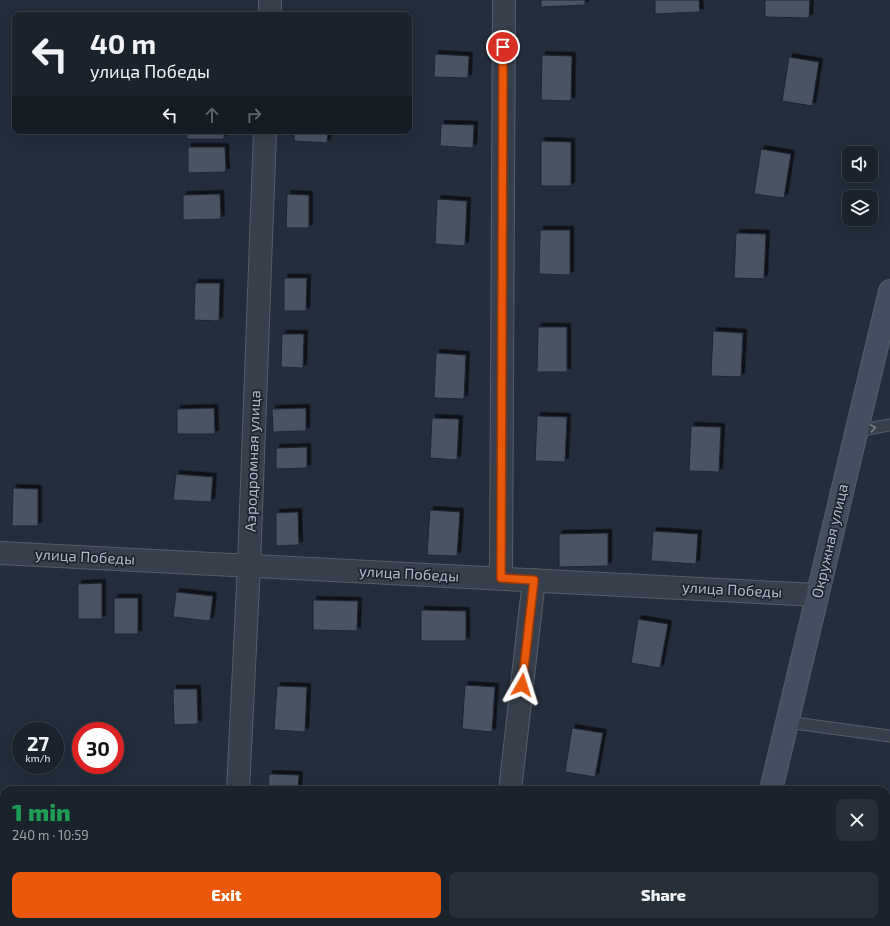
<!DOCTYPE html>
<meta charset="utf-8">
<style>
:root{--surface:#1a222c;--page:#272f38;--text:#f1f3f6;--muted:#9fa4a9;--line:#383f48;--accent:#ea580c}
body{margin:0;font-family:"Exo 2",sans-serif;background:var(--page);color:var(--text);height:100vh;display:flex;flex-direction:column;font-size:15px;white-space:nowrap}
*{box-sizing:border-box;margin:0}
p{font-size:13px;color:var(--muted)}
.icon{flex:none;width:22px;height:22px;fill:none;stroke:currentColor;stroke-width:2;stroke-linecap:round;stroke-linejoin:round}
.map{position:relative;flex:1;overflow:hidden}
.panel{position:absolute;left:0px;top:786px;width:890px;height:140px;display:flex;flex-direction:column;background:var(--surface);border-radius:12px 12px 0 0;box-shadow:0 4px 16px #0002,0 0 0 1px var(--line)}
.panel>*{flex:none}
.guide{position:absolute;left:12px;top:12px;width:400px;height:122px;border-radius:8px;box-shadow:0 4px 16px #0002,0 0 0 1px var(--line);background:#1a222c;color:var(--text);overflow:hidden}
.fabs{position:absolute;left:842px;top:146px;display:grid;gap:8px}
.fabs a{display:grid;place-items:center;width:36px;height:36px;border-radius:8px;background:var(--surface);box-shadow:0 4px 16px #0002,0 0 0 1px var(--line);font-size:20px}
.speed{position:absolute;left:12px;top:722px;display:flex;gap:8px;font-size:20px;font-weight:700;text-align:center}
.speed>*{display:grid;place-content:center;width:52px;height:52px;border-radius:50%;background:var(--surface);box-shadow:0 4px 16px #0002,0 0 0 1px var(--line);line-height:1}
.speed small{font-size:10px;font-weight:400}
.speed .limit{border:6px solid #d22;background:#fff;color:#111}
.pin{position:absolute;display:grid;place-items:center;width:34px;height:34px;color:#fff;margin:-17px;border:2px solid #fff;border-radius:50%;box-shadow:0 1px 4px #0007}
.me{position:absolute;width:44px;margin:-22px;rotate:6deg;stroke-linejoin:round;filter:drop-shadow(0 0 3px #0008)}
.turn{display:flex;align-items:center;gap:14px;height:84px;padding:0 12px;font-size:18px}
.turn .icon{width:52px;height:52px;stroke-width:2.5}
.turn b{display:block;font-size:28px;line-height:34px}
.lanes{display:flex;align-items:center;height:38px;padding:0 12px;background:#0003;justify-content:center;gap:20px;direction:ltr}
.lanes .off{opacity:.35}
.round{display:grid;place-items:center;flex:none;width:42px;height:42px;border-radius:8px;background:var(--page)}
.overview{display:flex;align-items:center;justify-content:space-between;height:68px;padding:0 12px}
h1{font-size:24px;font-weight:800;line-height:30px;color:#1e9e55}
.primary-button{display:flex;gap:8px;margin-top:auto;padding:8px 12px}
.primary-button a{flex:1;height:46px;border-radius:8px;background:var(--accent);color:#fff;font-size:16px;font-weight:800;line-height:46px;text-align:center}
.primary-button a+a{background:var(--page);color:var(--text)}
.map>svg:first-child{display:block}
</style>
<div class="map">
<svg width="890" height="926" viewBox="0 0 890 926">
<defs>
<filter id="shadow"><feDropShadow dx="3.5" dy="-3.5" stdDeviation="0" flood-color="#0009"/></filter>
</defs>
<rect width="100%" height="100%" fill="#232d3b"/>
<g fill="#485262" stroke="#1e2632" filter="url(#shadow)">
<polygon points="541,0 585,0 585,5 541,7"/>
<polygon points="655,0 699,0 700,12 655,14"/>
<polygon points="765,0 810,0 809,18 765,17"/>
<polygon points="435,54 469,56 468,78 434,77"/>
<polygon points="542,55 572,56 571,101 541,100"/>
<polygon points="789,57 819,62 812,106 782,101"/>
<polygon points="441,124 474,125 473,148 440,146"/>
<polygon points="186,131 224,131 224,139 187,139"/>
<polygon points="294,131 328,131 327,143 294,141"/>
<polygon points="541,141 571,142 571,186 541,186"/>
<polygon points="188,147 225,147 226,172 188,173"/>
<polygon points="761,149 791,154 784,198 754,194"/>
<polygon points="220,194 221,219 183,220 183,195"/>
<polygon points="287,194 309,195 309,228 286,228"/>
<polygon points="437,199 467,201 465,246 435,244"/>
<polygon points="540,230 570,230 570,275 539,274"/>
<polygon points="736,233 766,234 764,279 734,278"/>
<polygon points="284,278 307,278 306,311 284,311"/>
<polygon points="195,283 220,283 219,321 194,320"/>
<polygon points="538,327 567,327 567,372 537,372"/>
<polygon points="713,331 743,333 741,377 711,376"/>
<polygon points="282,334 304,334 303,368 281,367"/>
<polygon points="436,353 466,355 464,399 434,398"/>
<polygon points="214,408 215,434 177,434 177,409"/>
<polygon points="306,408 306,431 273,432 272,409"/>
<polygon points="537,416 567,417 565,462 535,461"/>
<polygon points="432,418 459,419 457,460 430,458"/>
<polygon points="691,426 721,427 719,472 689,471"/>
<polygon points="307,447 307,468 276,469 276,448"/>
<polygon points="176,474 213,477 211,502 173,500"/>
<polygon points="13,488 38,489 38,526 12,526"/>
<polygon points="430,510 460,512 457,556 427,555"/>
<polygon points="298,512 299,545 276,546 276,513"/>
<polygon points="653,531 698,534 696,564 651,561"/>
<polygon points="608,533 608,566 559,567 559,534"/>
<polygon points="102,583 102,619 78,619 78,584"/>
<polygon points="176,592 213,596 210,621 173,617"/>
<rect x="114" y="598" width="24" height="36"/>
<polygon points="313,600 358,601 357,631 313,630"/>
<polygon points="421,610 466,611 466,641 421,641"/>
<polygon points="638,619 668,624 660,668 631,663"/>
<polygon points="465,685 495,687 492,732 462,729"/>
<polygon points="277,686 307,687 305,732 274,730"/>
<polygon points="173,689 197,689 198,724 174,725"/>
<polygon points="572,728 603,733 595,777 565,772"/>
<polygon points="269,774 299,775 298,790 268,790"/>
</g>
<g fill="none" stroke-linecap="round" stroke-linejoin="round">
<defs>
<g id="service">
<polyline points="857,431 890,425"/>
<polyline points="787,722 890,736"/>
</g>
<g id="minor">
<polyline points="270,15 270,0"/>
<polyline points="0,553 817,595"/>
<polyline points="501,578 504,0"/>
<polyline points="238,790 249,565 265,131"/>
<polyline points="510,790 534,580"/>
<polyline points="0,922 85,926"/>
<polyline points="231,926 231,922"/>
<polyline points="495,926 495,922"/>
</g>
<g id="secondary">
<polyline points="771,790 890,291"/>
<polyline points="738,926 739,922"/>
</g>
</defs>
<use href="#service" stroke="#555d69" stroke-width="13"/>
<use href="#minor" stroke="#555d69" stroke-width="24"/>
<use href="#secondary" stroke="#555d69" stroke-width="24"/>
<use href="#service" stroke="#373f4b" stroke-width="11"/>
<use href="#minor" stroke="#373f4b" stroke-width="22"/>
<use href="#secondary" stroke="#454e5e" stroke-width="22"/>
</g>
<defs><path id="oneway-chevron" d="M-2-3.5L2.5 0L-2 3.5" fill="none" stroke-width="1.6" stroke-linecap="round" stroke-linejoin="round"/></defs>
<use stroke="#7b838f" href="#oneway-chevron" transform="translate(873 428) rotate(-10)"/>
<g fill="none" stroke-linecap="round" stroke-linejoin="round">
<defs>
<polyline id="route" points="503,47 501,578 534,580 522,685"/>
</defs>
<use href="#route" stroke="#983908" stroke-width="10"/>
<use href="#route" stroke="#ea580c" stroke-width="7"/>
</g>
<g text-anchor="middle" stroke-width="3.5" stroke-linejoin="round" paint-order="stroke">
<g font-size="15" fill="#b3bac7" stroke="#1c2430">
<text transform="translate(253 461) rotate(-88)" y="5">Аэродромная улица</text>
<text transform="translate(830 541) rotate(-77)" y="5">Окружная улица</text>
<text transform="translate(85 557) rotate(3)" y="5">улица Победы</text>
<text transform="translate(409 574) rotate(3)" y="5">улица Победы</text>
<text transform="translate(732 590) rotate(3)" y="5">улица Победы</text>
</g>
</g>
</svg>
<div class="fabs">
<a><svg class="icon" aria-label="sound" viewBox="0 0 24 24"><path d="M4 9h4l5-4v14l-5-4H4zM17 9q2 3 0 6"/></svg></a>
<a><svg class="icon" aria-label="layers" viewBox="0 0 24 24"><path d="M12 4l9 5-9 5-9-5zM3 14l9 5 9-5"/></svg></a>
</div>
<div class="speed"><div>27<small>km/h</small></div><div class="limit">30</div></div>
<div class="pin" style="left:503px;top:47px;background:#d93025"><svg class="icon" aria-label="arrive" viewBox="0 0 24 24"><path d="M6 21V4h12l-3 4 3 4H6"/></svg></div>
<svg class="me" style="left:522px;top:685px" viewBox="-20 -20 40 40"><path d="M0-17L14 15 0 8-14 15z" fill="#ea580c" stroke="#fff" stroke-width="4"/></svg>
<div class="guide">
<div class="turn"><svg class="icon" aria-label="left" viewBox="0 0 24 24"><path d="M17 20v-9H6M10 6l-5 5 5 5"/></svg><div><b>40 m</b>улица Победы</div></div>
<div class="lanes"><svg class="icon" aria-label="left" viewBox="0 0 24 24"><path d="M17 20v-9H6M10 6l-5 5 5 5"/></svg><svg class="icon off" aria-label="ahead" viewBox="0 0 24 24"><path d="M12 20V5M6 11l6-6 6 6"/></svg><svg class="icon off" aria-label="right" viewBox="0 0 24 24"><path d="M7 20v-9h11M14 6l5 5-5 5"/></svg></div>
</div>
<section class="panel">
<div class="overview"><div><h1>1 min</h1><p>240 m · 10:59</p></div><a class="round"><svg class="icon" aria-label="close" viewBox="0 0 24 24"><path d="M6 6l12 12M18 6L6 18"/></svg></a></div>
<div class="primary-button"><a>Exit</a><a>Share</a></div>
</section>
</div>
